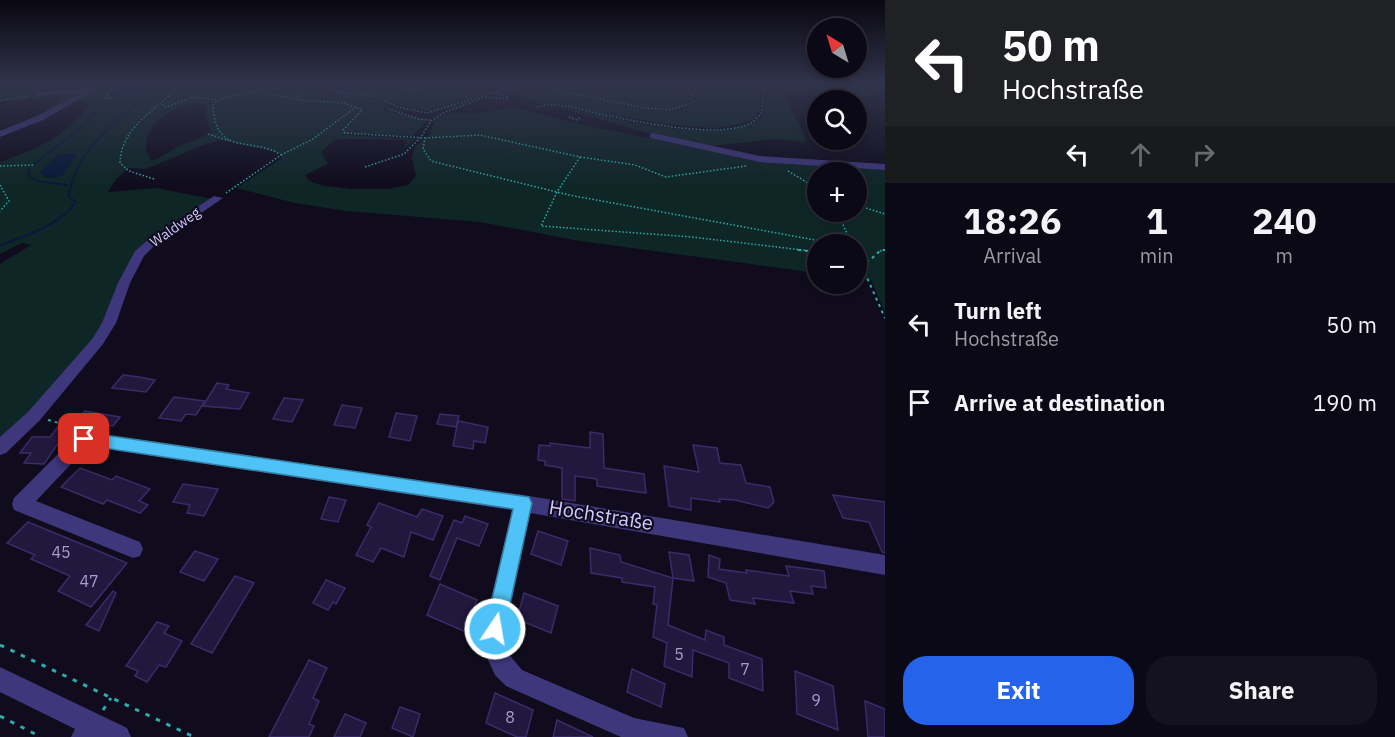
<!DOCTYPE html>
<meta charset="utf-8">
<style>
:root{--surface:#0c0916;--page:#15121f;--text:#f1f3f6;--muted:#9a9aa1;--line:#2c2a35;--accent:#2563eb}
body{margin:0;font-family:"IBM Plex Sans",sans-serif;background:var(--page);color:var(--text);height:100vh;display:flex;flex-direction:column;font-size:22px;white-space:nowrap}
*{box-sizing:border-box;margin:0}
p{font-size:20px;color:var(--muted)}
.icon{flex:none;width:33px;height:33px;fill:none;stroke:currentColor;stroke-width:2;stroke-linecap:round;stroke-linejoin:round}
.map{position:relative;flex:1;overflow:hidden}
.panel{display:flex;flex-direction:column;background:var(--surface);width:510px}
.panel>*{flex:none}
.banner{background:#202124;color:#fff;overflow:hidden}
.needle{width:39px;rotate:322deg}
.controls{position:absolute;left:807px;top:18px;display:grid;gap:12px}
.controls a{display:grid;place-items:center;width:60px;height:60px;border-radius:50%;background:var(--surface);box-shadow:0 3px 9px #0003,0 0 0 2px var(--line);font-size:30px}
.pin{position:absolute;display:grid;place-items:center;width:51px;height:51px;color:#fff;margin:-26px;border-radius:12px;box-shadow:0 3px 9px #0006}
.me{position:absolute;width:66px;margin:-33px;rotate:12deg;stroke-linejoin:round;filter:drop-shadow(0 0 4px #0008)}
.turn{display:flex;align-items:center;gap:21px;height:126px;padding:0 18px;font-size:27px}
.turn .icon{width:78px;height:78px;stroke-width:2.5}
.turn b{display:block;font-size:42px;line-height:51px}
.lanes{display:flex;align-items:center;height:57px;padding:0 18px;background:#0003;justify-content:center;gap:30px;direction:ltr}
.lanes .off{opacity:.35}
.eta{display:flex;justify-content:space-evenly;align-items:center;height:102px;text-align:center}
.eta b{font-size:36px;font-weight:700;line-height:42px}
.primary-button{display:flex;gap:12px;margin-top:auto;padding:12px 18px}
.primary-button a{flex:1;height:69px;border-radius:24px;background:var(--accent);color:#fff;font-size:24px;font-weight:700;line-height:69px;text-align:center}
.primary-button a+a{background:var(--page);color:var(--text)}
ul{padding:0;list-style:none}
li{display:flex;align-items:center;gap:18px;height:78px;padding:0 18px}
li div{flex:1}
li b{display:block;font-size:22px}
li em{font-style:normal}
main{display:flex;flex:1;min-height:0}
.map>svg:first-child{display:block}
</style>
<main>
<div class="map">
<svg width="885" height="737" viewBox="0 0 885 737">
<rect width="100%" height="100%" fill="#100c1d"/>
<g fill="#0f2627" fill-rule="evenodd">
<path d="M0 83H52L33 93 39 95V92L56 83H338L330 93 368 96 389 105 382 108 386 111 427 120 413 136 350 133 348 135 416 139 399 152 407 143 403 140 341 139 334 141 321 152 328 164 305 175 309 181 325 186 352 189H388L408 185 416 176 412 158 415 147 429 135 435 121 448 113H481L514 107 569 122 760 161 885 170V312L871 280 857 278 856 244H818L817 273 580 241 480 222 347 211 295 203 236 188 282 158 281 153 221 140 206 144 146 169 129 168 116 179 108 192 156 188 213 199 148 239 131 259 108 320 76 363 0 442V264L31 245 22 243 0 254V162C32 151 69 135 89 105 74 90 60 110 43 111L64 96 0 101ZM206 104V119L212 133 181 145 157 159 151 160C139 146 151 124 164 115 176 107 193 103 206 104ZM77 154 68 167 53 178 45 177 57 155ZM818 172H856V212H818Z"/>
<polygon points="343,83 516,83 430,111 401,105 377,96 341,91 338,89"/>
<path d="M532 83 673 84 685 88 690 100C678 123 594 95 573 91 559 88 545 86 532 83Z"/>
<path d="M687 83H762L760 110 755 118 741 124 714 128 674 125 602 114 558 102 543 104 523 99V96L514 92 507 94 502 92C553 68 657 133 693 104V95Z"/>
<path d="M769 83H779L775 86 780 87 807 140 803 142 775 139 710 146 655 135 557 107 562 106C606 117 727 149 762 117Z"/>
<polygon points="841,83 876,83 869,84 874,89 871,93 874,96 839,96 827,93 830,88 842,85"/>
</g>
<polygon fill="#091839" points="77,154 62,176 50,178 41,174 41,171 57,155"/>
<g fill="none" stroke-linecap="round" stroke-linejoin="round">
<g stroke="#091839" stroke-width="2">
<polyline points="136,86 143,83"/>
<polyline points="527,96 531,88"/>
<polyline points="109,97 115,90 129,88"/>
<polyline points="34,164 82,127 106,100"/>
<polyline points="29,169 29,176 37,181 67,185"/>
<path d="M0 246C28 233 57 228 76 202L69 197C73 155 110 126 141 101L139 95 124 92 132 87"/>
</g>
</g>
<g fill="#22183e" stroke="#3a2b69" stroke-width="1.5">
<polygon points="123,375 139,377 155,380 146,392 112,388"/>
<polygon points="217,383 229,385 226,389 249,393 240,409 203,406"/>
<polygon points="174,397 205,401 196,415 186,414 181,421 159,418"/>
<polygon points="284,398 303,400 292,422 273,419"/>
<polygon points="342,405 362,408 355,428 334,425"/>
<polygon points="85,411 120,417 113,426 77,420"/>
<polygon points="396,413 417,416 410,441 389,437"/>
<polygon points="440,414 459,416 456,427 437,424"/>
<polygon points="64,419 71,425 44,464 24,463 31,453 20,453 32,437 50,437"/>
<polygon points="458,421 488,427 485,443 474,441 473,449 453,446"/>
<polygon points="590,432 603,434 604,468 644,474 646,493 597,486 597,479 575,476 575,501 562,499 562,468 545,465 545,461 538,460 539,445 550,446 550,443 590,448"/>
<polygon points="693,445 717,448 720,463 741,465 746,483 770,487 774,502 768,508 735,500 719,499 720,502 691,498 691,510 669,506 664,466 699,472"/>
<polygon points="80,468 112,480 116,476 150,489 139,501 148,505 140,513 107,500 103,504 61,487"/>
<polygon points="183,484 218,489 204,516 187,513 190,505 173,502"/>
<polygon points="833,495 885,502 885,553 882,552 869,522 843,518"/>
<polygon points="329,497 346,500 338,522 321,519"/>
<polygon points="379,503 417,517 422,509 443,516 433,540 411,532 404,557 381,548 373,562 356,555 371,527 367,525"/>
<polygon points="465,516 488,524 479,546 457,538 440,580 430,576 454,520 462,523"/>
<polygon points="28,522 101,552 127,563 91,607 58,591 70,576 31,559 35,555 7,543"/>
<polygon points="538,531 568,541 561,565 531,554"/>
<polygon points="590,548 620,555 621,562 673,578 668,625 705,640 706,630 724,637 724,645 762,659 763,691 729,678 729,663 693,650 692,677 664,666 667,643 653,637 657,605 653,604 655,587 622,582 622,578 591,573"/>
<polygon points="195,551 218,559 204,581 180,572"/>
<polygon points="669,552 689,555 694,581 673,578"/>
<polygon points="709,555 720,559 719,569 747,573 746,570 789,576 786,566 824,571 826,588 811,586 813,594 790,591 794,603 753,598 755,604 730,600 726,583 708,577"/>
<polygon points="235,576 254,583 212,653 191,644"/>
<polygon points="326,580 345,588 336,604 333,602 328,610 313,603"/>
<polygon points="440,584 477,600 466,632 427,615"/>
<polygon points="113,591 116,593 99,631 86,625"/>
<polygon points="524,593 558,606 551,633 517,619"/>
<polygon points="157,622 169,626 164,633 182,641 166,667 159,665 147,682 135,676 138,671 126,666"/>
<polygon points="309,660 327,668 313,698 319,701 309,724 314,726 309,737 269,737"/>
<polygon points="632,669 665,684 661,707 627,692"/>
<polygon points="795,671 833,686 838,730 797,714"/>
<polygon points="495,693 533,710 526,737 517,737 486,723"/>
<polygon points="865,701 885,709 885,737 868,737"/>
<polygon points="400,707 420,714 413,737 392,728"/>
<polygon points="345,714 366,723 360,737 334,737"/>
<polygon points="557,720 593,737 553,737"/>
</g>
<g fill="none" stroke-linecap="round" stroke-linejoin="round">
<g stroke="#2eacab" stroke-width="1.5" stroke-dasharray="1.5 2" stroke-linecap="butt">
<polyline points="292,83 300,100 344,103 362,110 343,130 345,133 425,138 423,149 431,161 569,195 837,244"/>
<polyline points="340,83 335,89 337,92 374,96 398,107 427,113 525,83 644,108 671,110 692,103 691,94 684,83"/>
<polyline points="377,83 373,85 418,89 445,83"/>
<polyline points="664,83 684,84"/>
<polyline points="117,86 150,87 174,83"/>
<polyline points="269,90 292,86"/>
<polyline points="262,92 300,100"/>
<polyline points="497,92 508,98"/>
<polyline points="111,98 106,98 109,92 123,83"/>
<polyline points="0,101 28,96"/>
<polyline points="163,104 164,107 167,107 192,97 216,100"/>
<path d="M537 107C559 101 578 109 600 114 634 121 720 140 751 123 754 121 758 117 761 114L766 83"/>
<polyline points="388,109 419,119 431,120"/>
<polyline points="569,117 577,120 581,117"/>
<polyline points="208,134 230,141"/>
<polyline points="425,138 480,135 580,157 635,165 666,177 746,166"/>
<polyline points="281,155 313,139 356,107"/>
<polyline points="580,157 557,192 541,226 692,237 811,251"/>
<polyline points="0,166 35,165"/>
<polyline points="365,167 404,154 421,137 431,121 445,112 485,97 509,99"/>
<polyline points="788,171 818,189"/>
<path d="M154 179 129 171 120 163C121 125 159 109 182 83"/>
<polyline points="0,185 9,201 0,211"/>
<path d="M226 193 281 155C253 136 215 158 213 105 228 89 253 101 267 83"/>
<polyline points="856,205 885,214"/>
<polyline points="837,212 852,244"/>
<polyline points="880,251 885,250"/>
</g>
<g stroke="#2eacab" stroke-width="2" stroke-dasharray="3 4" stroke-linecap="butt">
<polyline points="798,250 818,252"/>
<polyline points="856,253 885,318"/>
<polyline points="859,260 869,261 881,250 885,250"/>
<polyline points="48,420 77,428"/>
</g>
<g stroke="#2eacab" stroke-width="3" stroke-dasharray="4.5 7" stroke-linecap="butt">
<polyline points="0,645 194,737"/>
<polyline points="103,710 111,698"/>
<polyline points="0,716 41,737"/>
</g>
<g fill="#3e377b" fill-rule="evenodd">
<polygon points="100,83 107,83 43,120 0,137 0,131 37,116 81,93 37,96 34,92 89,88"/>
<polygon points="653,133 760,156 885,164 885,170 760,162 650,138 650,134"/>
<polygon points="214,196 223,198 156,244 144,256 130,283 116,323 103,344 40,420 6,453 0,455 0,437 28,412 93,338 102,323 118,283 135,251 148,240"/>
<polygon points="84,432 523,495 885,555 885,575 530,513 506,629 507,651 512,658 522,670 634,718 684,728 688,737 621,737 506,686 495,675 484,651 484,629 512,510 88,446 36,501 140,542 143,549 140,556 133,558 14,510 12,504 14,498 78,434"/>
<polygon points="0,667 127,728 131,737 71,737 75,729 0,692"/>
</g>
</g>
<linearGradient id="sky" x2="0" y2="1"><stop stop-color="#090710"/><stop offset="0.45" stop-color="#31344c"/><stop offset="1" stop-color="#31344c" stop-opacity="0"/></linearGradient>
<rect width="885" height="186" fill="url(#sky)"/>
<polygon fill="#4fc3f7" stroke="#337fa1" stroke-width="1.5" points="84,432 529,497 532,503 503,636 495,639 488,636 485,629 513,509 84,445 79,443 77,439 79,434"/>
<g text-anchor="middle" stroke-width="4.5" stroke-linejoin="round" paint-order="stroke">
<g font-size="14" fill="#d2c9fe" stroke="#100c1d">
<text transform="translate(175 227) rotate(-35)" y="5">Waldweg</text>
</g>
<g font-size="16" fill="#a69dce">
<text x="61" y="558">45</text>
<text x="89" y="587">47</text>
<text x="679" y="660">5</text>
<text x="745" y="675">7</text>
<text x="816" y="706">9</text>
<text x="510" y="723">8</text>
</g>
<g font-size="20" fill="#d2c9fe" stroke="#100c1d">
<text transform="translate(601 515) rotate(9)" y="7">Hochstraße</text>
</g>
</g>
</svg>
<div class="controls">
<a><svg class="needle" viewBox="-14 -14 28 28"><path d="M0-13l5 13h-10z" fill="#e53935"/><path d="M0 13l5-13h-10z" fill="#9a9aa1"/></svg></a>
<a><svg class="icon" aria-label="search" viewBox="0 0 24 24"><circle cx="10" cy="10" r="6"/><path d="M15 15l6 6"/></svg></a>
<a>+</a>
<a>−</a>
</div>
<div class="pin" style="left:84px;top:439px;background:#d93025"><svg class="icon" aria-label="arrive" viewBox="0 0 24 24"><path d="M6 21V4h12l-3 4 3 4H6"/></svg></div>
<svg class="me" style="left:495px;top:629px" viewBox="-20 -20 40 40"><circle r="17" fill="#4fc3f7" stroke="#fff" stroke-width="3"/><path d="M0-11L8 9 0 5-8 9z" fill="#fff"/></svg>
</div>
<section class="panel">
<div class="banner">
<div class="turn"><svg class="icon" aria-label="left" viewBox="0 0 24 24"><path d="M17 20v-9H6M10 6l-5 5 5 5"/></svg><div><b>50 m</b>Hochstraße</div></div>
<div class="lanes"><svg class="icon" aria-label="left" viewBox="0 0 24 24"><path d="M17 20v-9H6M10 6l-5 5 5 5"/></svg><svg class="icon off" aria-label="ahead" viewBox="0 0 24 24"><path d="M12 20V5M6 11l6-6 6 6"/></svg><svg class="icon off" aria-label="right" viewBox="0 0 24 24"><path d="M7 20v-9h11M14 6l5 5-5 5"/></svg></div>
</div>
<div class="eta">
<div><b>18:26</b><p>Arrival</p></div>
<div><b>1</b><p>min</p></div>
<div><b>240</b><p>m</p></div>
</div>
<ul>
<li><svg class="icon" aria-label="left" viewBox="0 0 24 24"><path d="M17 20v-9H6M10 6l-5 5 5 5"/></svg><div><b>Turn left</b><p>Hochstraße</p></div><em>50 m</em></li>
<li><svg class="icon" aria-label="arrive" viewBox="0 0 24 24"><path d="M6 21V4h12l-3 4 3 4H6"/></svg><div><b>Arrive at destination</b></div><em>190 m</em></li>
</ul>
<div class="primary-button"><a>Exit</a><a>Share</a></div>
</section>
</main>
